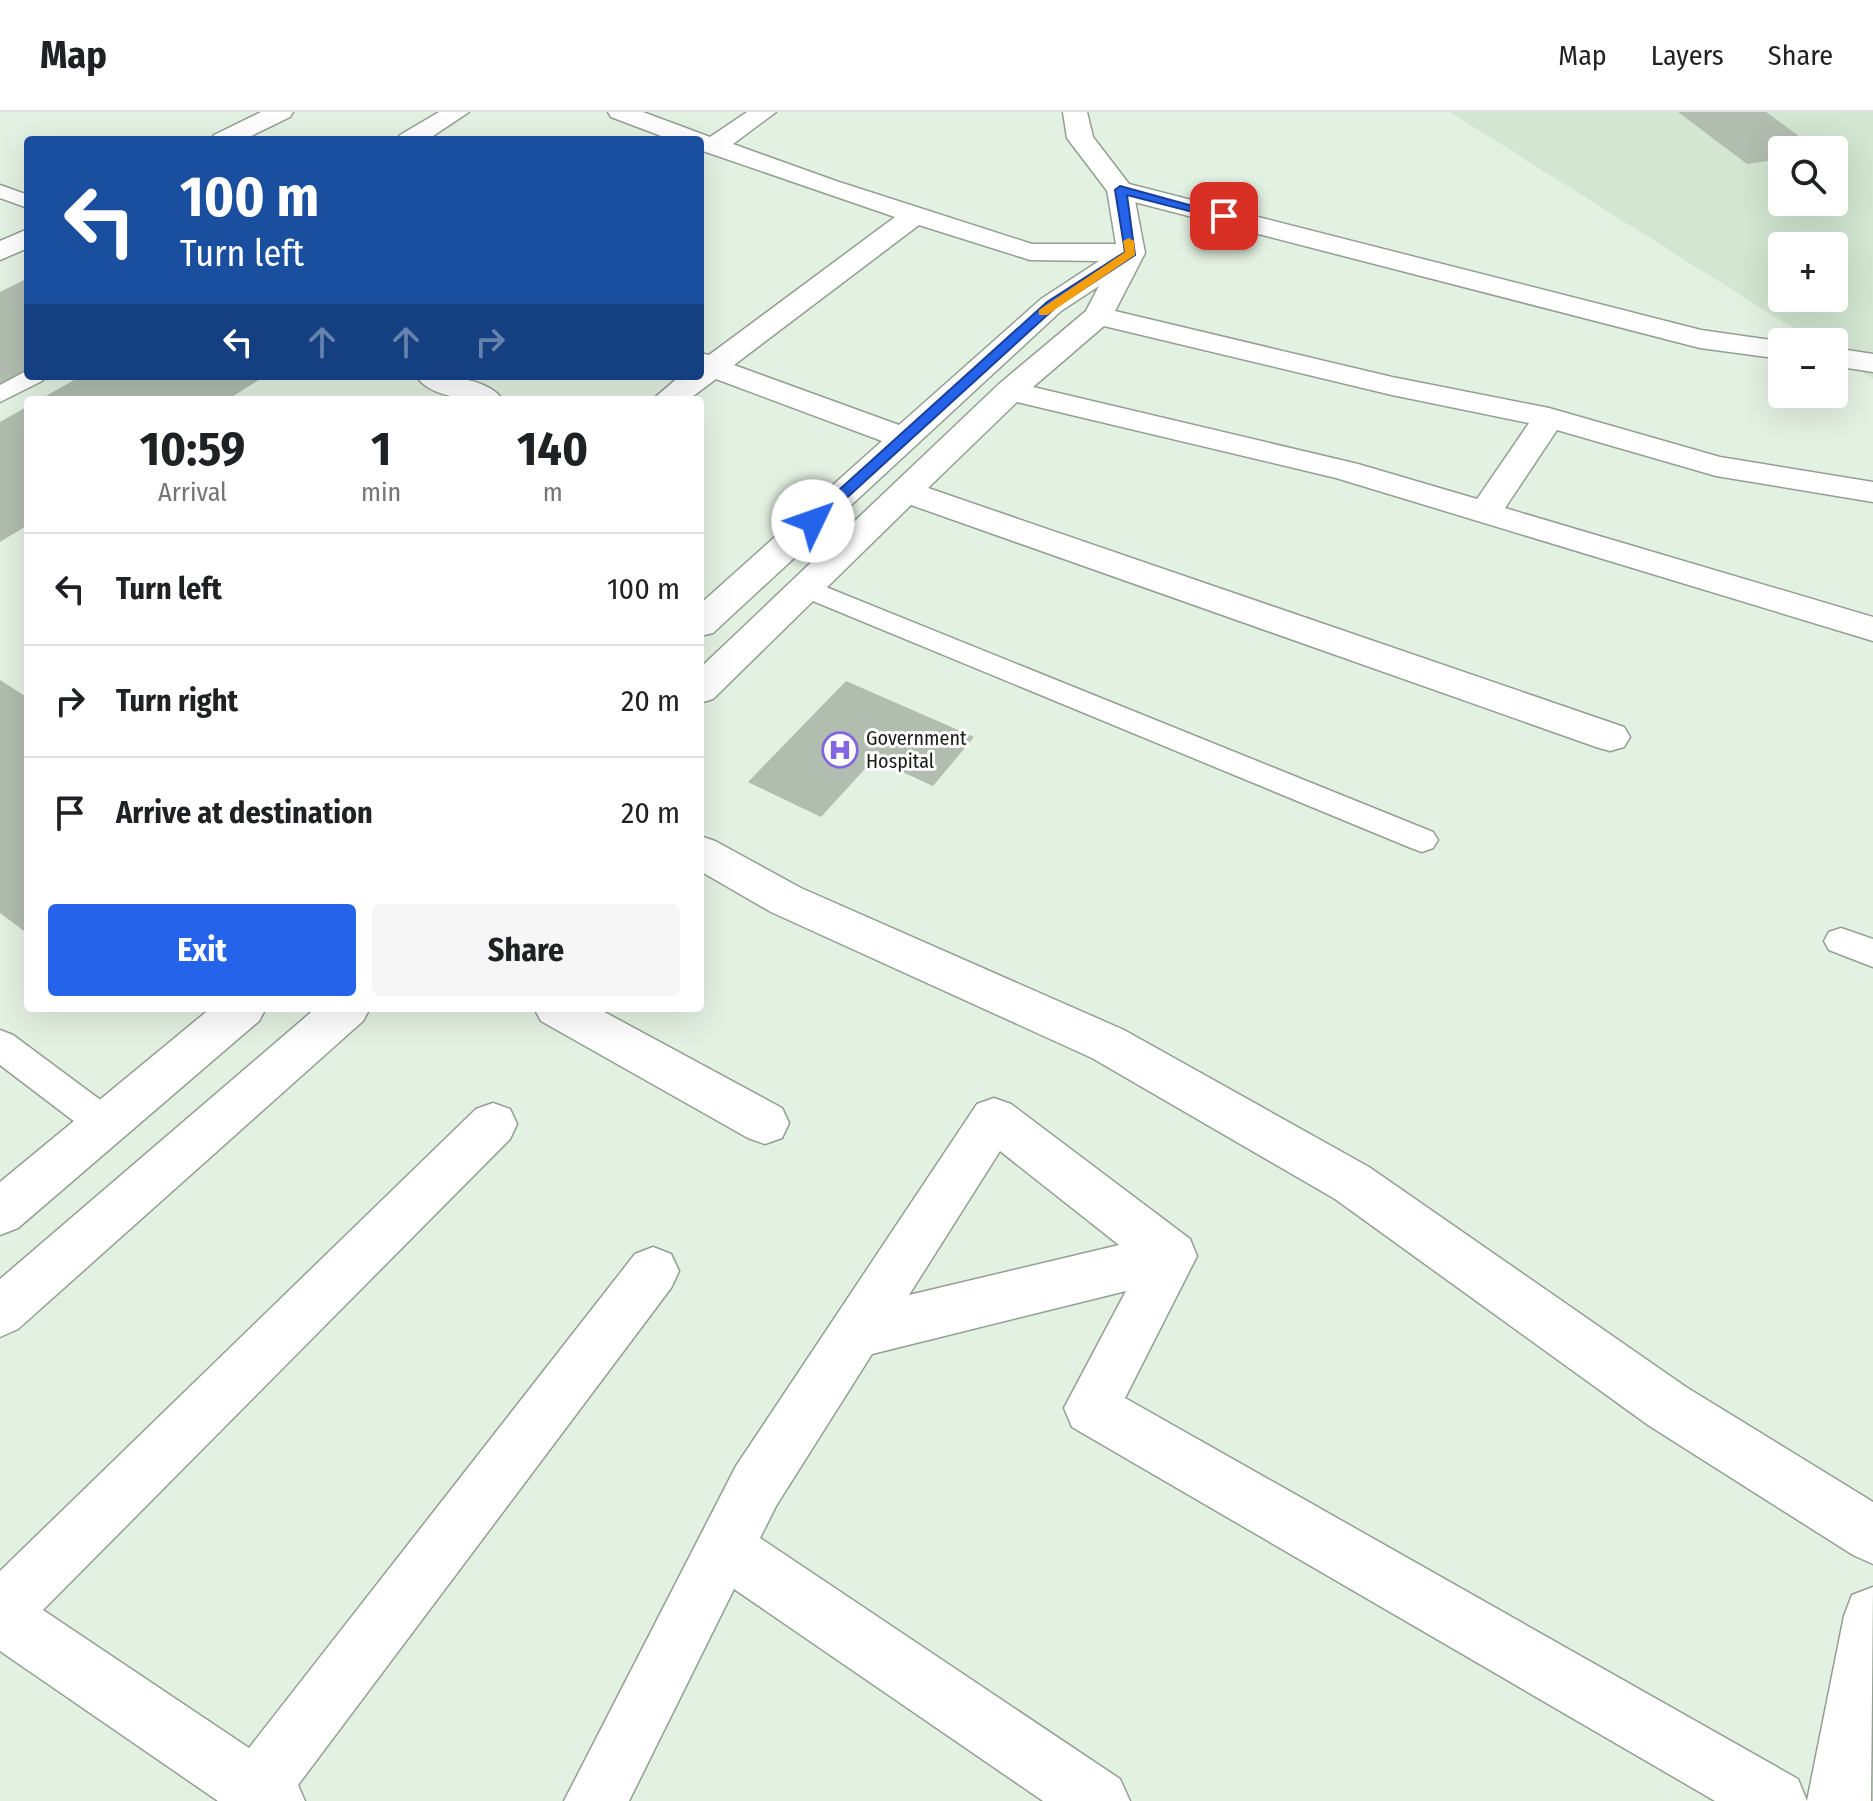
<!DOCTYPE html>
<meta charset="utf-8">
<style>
:root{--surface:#fff;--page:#f6f6f6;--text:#202124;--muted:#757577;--line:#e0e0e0;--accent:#2563eb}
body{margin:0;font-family:"Fira Sans Condensed",sans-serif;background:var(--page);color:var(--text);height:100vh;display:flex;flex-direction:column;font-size:30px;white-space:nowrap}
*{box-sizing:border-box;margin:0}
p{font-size:26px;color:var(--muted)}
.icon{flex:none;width:44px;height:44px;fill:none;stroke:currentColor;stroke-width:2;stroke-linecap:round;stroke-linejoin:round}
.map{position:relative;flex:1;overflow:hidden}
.details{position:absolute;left:24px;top:284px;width:680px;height:616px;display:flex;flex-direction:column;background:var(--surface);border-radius:8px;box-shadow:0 8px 32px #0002}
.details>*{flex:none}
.banner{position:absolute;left:24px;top:24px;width:680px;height:244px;border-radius:8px;box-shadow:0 8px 32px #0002;background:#1a4fa0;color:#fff;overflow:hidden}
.controls{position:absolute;left:1768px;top:24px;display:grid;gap:16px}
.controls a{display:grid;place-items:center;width:80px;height:80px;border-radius:8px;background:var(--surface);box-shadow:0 8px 32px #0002;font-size:40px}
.pin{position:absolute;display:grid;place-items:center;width:68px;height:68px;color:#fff;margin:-34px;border-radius:16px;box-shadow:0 4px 12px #0006}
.me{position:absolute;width:88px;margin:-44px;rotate:48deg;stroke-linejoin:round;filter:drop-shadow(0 0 6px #0008)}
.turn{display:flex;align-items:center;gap:28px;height:168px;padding:0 24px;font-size:36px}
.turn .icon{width:104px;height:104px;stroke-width:2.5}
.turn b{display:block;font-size:56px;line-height:68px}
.lanes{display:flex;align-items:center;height:76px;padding:0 24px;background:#0003;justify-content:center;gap:40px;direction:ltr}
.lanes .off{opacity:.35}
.eta{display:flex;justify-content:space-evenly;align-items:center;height:136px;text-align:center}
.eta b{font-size:48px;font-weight:700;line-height:56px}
.cta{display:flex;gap:16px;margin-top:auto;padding:16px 24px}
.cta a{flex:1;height:92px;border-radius:8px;background:var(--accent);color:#fff;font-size:32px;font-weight:700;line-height:92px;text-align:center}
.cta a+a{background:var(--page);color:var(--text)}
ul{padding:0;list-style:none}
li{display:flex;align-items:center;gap:24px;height:112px;padding:0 24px;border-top:2px solid var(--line)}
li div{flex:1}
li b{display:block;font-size:30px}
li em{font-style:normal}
header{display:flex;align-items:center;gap:48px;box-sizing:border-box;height:112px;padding:0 40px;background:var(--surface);border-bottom:2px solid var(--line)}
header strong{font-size:38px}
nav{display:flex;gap:44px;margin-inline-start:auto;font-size:28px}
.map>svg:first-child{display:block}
</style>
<header>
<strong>Map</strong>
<nav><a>Map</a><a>Layers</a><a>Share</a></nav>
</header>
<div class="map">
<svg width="1873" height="1689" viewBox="0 0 1873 1689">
<rect width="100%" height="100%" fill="#e3f1e2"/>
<path fill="#d2e6d1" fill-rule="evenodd" d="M1450 0H1873V267L1834 242V230H1815ZM1782 38H1834V90H1782ZM1782 134H1834V186H1782Z"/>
<g fill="#b0bdaf">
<polygon points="1678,0 1766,0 1818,38 1782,38 1782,47 1747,52"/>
<polygon points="28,166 28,257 0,273 0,180"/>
<polygon points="81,264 265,264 227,288 39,288"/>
<polygon points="28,294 28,413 0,430 0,310"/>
<polygon points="0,568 28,586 28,815 24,819 0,801"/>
<polygon points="846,569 974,625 933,674 874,647 821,705 748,670"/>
</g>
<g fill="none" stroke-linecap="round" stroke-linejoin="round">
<defs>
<g id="lane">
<polygon points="0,73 28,83 28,96 0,86"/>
<polygon points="28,258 28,264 46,264 42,269 0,290 0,273"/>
<polygon points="806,467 1433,720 1438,728 1433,736 1422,740 1411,736 796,482 792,476 796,470"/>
<polygon points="1841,816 1873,827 1873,855 1829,838 1824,829 1829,820"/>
<polygon points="0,918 13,923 118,1001 123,1012 118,1023 105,1028 92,1023 0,953"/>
</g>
<g id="street">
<polygon points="261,0 293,0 290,5 243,28 210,28 214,23"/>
<polygon points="439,0 469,0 427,28 396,28 400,23"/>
<path d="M608 0H643L710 25 747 0H776L733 32 836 69 1032 132H1116L1107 78 1111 72H1129L1133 78 1145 141 1115 199 1392 265 1549 296 1720 345 1873 370V390L1716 364 1557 318 1505 396 1873 505V529L1336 366 1017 290 928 376 1624 615 1630 625 1624 635 1610 639 1596 635 911 393 713 587 700 591V556L999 272 1086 199 1099 174 1061 199 713 521 700 524V492L882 329 716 267 688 288H652L680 264H700V241L709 243 895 105 700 38V28H672L611 5ZM919 113 1030 148 1099 149 1041 187 899 313 734 253ZM1104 214 1392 283 1529 311 1477 387 1358 352 1033 275Z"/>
<polygon points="28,117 28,136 0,148 0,129"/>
<path d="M416 264C442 264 486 264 503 288 476 288 432 288 416 264Z"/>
<polygon points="700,724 715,729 801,776 1124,918 1369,1055 1686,1275 1873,1390 1873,1452 1853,1443 1648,1313 1335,1087 1092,946 771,800 700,759"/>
<polygon points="211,896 266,896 259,909 18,1116 0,1123 0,1070"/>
<polygon points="316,896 370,896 363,909 18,1217 0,1225 0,1167"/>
<polygon points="534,896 597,896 782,996 789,1011 782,1026 765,1032 748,1026 541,909"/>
<path d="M994 986 1011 992 1190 1127 1197 1144 1125 1286 1798 1667 1807 1689 1844 1504 1852 1483 1873 1475 1871 1689H1715L1072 1315 1064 1296 1126 1179 872 1242 776 1394 760 1426 1120 1667 1130 1689H1043L734 1477 629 1689H564L736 1354 977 992ZM1000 1039 1119 1133 909 1183Z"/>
<polygon points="493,991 510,997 517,1012 510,1027 43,1498 249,1636 635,1142 653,1135 671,1142 679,1159 671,1176 298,1673 305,1689 218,1689 0,1539 0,1459 476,997"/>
</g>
<g id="secondary">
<polygon points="1063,0 1087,0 1093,25 1129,72 1701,218 1786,230 1782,230 1782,247 1700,236 1111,84 1067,26"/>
<polygon points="1834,236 1873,242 1873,260 1834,254"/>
</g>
</defs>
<use href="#lane" stroke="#929f91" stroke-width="3"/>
<use href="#street" stroke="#929f91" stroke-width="3"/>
<use href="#secondary" stroke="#929f91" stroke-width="3"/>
<use href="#lane" fill="#fff" fill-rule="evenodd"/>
<use href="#street" fill="#fff" fill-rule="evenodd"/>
<use href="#secondary" fill="#fff" fill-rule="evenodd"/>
</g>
<polygon fill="#2563eb" stroke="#184099" stroke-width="2" points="1120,74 1229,104 1224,108 1127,83 1135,143 1056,195 818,412 808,412 808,406 1047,190 1125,140 1115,78"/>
<polygon fill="#f59e0b" points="1129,126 1134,129 1135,143 1047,203 1039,203 1039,198 1125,140 1123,129"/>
<defs>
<symbol id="hospital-ring" viewBox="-11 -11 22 22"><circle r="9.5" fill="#fff" stroke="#8266e1" stroke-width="1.5"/><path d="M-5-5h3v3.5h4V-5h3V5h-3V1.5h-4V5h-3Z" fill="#8266e1"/></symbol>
</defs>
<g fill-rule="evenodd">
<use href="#hospital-ring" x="820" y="618" width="40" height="40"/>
</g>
<g text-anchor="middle" stroke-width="6" stroke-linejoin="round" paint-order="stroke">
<g font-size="20" fill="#171c17" stroke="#fff" text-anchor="start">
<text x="866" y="633">Government<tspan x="866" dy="23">Hospital</tspan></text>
</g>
</g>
</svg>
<div class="controls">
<a><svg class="icon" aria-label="search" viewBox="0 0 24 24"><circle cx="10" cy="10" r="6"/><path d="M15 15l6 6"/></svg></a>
<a>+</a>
<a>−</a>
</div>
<div class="pin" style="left:1224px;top:104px;background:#d93025"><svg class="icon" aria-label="arrive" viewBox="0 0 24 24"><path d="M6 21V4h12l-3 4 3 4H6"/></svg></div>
<svg class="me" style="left:813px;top:409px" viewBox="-20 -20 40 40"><circle r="19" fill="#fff"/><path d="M0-13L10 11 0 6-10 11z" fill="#2563eb"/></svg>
<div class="banner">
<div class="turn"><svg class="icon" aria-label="left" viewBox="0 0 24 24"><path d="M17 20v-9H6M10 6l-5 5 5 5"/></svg><div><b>100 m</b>Turn left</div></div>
<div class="lanes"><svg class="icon" aria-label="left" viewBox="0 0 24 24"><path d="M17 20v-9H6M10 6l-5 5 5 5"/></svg><svg class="icon off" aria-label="ahead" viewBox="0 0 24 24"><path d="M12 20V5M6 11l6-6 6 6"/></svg><svg class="icon off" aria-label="ahead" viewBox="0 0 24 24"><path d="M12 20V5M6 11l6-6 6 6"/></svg><svg class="icon off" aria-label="right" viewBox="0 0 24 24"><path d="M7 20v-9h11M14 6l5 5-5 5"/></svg></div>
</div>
<section class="details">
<div class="eta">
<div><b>10:59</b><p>Arrival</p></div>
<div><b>1</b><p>min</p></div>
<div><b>140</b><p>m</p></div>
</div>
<ul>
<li><svg class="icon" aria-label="left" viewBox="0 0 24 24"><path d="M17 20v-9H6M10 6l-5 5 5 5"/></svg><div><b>Turn left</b></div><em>100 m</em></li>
<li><svg class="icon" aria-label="right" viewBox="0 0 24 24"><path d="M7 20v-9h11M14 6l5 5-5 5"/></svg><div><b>Turn right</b></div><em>20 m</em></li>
<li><svg class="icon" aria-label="arrive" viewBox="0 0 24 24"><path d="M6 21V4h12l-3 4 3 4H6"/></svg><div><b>Arrive at destination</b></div><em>20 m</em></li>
</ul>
<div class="cta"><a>Exit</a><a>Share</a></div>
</section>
</div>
